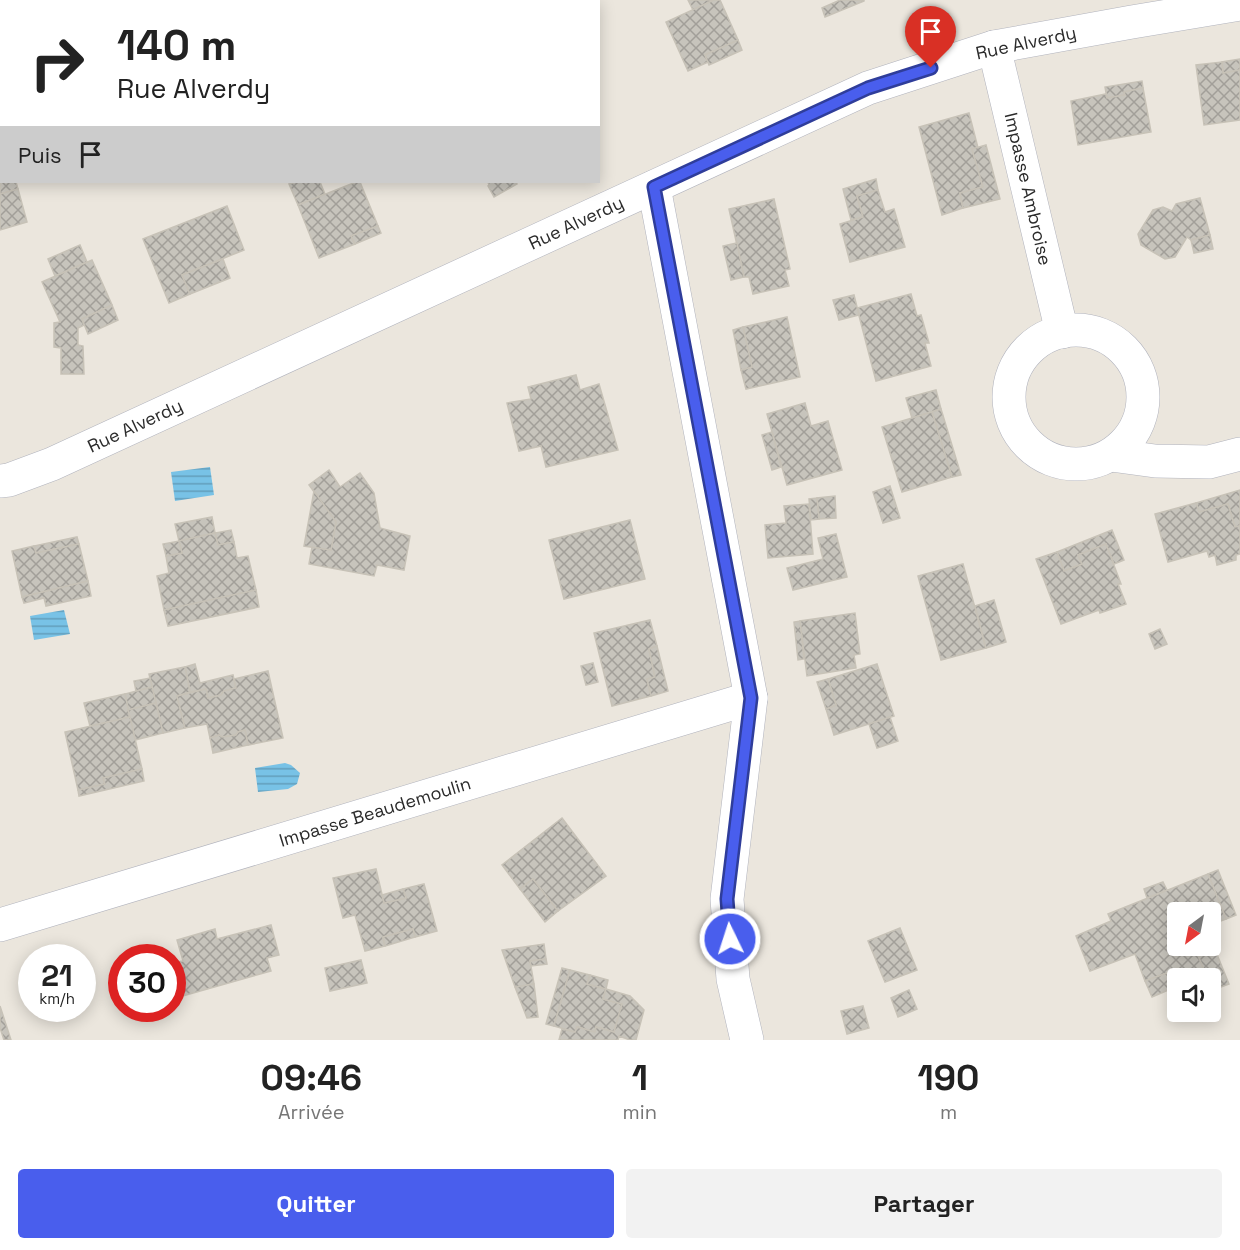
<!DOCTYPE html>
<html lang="fr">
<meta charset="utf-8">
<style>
:root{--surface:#fff;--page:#f2f2f2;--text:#222;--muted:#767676;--accent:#495eed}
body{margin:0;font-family:"Space Grotesk",sans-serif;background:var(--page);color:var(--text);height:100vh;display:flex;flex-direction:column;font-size:22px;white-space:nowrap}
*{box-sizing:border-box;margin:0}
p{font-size:20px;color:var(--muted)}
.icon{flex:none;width:33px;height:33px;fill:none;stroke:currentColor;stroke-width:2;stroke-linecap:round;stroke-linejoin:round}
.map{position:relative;height:1040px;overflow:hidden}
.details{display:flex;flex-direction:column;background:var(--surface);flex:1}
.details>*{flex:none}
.hud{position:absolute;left:0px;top:0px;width:600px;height:183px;box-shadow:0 3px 15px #0003;background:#fff;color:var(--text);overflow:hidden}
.needle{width:39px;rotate:212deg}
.controls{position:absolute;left:1167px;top:902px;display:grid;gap:12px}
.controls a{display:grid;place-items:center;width:54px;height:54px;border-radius:6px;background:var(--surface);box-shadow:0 3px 15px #0003;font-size:30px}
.speed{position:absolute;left:18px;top:944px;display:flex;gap:12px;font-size:30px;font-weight:700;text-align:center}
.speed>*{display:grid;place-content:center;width:78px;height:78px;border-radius:50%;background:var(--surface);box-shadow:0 3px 15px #0003;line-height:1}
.speed small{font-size:15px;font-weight:400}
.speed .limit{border:9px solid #d22;background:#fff;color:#111}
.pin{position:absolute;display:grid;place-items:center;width:51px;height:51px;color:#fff;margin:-62px -26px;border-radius:50% 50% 50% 0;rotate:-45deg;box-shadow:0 0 6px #0007}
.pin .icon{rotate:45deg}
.me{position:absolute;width:66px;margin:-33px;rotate:356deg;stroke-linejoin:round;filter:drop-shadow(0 0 4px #0008)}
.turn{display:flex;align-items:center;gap:21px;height:126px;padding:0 18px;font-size:27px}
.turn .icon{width:78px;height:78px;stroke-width:2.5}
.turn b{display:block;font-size:42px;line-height:51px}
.then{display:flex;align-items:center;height:57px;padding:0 18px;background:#0003;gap:12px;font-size:22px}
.eta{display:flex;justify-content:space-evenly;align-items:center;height:102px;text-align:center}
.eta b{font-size:36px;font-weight:700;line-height:42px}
.button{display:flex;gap:12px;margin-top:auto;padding:12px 18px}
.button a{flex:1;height:69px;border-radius:6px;background:var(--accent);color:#fff;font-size:24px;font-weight:700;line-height:69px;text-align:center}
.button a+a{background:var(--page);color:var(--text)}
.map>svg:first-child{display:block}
</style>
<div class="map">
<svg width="1240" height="1040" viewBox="0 0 1240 1040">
<defs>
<pattern id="water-rules" width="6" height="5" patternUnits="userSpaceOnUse" patternTransform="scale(1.5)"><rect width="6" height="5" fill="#78c2e6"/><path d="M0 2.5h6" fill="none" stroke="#639ebb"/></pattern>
<pattern id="building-cross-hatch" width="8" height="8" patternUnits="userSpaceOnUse" patternTransform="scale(1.5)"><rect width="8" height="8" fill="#c7c4bc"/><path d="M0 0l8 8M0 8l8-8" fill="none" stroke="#a29f99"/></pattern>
</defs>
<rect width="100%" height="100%" fill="#ebe6dd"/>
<g fill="url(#water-rules)">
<polygon points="210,467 214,495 175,501 171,472"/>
<polygon points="64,610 70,634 34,640 30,616"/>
<polygon points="285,763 291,765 300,773 297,784 288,789 258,792 255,768"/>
</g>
<g fill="url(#building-cross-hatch)" stroke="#c7c2b7" stroke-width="1.5">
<polygon points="688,0 714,0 693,10"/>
<polygon points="714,0 720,0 738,40 705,55 708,62 688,71 666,22"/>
<polygon points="840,0 864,0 864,1 825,17 822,8"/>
<polygon points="738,40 742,50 709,65 705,55"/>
<polygon points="1240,59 1240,70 1223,73 1222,62"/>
<polygon points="1222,62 1223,73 1240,70 1240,120 1204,125 1196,65"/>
<polygon points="1142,81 1143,88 1124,92 1125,95 1107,98 1105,87"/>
<polygon points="1143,88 1151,132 1078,145 1071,101 1106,94 1107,98 1125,95 1124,92"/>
<polygon points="969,113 978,148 972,149 983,187 960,193 963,208 942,215 919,127"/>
<polygon points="986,145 1000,199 963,208 960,193 983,187 972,149"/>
<polygon points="2,173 2,182 16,182 18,189 0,194 0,174"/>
<polygon points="876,179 878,190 857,196 863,217 851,220 843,189"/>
<polygon points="296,182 320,182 325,194 298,205 289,184"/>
<polygon points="356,182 360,182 378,226 351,236 355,244 319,258 298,205"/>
<polygon points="488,182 516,182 517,184 494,197 488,186 489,185"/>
<polygon points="18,189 27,222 0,230 0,194"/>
<polygon points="878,190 885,212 894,209 905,247 850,262 840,224 863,217 857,196"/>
<polygon points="1200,198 1210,235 1191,240 1187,237 1175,257 1165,259 1141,245 1138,234 1153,210 1163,207 1172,211 1176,204"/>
<polygon points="774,199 790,269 785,270 789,286 753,294 749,277 744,277 729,209"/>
<polygon points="227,206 244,250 182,275 190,294 169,303 143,239"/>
<polygon points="378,226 381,233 355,244 351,236"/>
<polygon points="1210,235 1213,249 1194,253 1191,240"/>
<polygon points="737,243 744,277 731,280 723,246"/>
<polygon points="80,245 87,262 55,276 48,259"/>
<polygon points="223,259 230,278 190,294 182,275"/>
<polygon points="92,260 112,305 82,319 84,325 78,328 78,345 83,346 84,374 61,374 61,348 54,347 54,323 60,322 42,282"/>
<polygon points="911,294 917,316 921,315 929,343 925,343 931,366 876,381 857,308"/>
<polygon points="854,295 859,315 839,320 833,300"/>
<polygon points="112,305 118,320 88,334 82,319"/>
<polygon points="787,317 800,377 746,389 741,370 752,367 743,327"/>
<polygon points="743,327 752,367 741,370 733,330"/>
<polygon points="576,375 580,390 599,384 618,450 546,467 541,446 519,451 507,403 531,399 528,387"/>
<polygon points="936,390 941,409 912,418 906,398"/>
<polygon points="805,403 811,426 828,421 842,470 787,485 767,414"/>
<polygon points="941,409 961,475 952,477 932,412"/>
<polygon points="932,412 952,477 902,492 882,427"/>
<polygon points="772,432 781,467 772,470 762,435"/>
<polygon points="329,470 340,487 360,473 374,493 380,528 410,536 404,570 377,565 374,576 309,564 312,547 331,550 336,522 309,485"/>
<polygon points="890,486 900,518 883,523 873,492"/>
<polygon points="1240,490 1240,526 1235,527 1228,504 1199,512 1196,503"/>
<polygon points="314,491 336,522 331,550 304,546"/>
<polygon points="835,496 836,518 819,519 817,498"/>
<polygon points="817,498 819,519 811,520 809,499"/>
<polygon points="1196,503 1199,512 1228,504 1235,527 1240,526 1240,554 1236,555 1236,560 1217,565 1215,555 1209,557 1207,551 1168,562 1155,514"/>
<polygon points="809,504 813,554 768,558 765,525 786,523 784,506"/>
<polygon points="212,517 215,533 179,541 175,524"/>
<polygon points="630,520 645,579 564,599 549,540"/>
<polygon points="231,530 234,542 218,545 215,533"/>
<polygon points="1112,530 1124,560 1114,564 1106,544 1078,555 1082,564 1064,571 1057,552"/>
<polygon points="215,533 218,545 234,542 237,558 248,556 256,590 164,610 157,576 169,573 166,556 182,553 179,541"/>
<polygon points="836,534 847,577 793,590 787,568 823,559 818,538"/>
<polygon points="77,537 79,544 36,553 34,546"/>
<polygon points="179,541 182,553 166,556 163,544"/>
<polygon points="79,544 88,581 22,597 12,551 34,546 36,553"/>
<polygon points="1106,544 1121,584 1118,584 1126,604 1100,613 1099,610 1061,624 1036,559 1057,552 1064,571 1082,564 1078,555"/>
<polygon points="963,564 986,648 941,660 918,576"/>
<polygon points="88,581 91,596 46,606 44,598 24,603 22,597"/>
<polygon points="256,590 259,607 168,626 164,610"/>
<polygon points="994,600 1006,642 986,648 975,606"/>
<polygon points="855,613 860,654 854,655 856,668 807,676 800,621"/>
<polygon points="650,620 657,646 649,649 655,677 647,679 651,696 612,706 594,633"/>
<polygon points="800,621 804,659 798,660 794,622"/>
<polygon points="1160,629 1167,644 1155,649 1149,634"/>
<polygon points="657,646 668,691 651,696 647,679 655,677 649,649"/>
<polygon points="593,663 598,682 586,685 581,666"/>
<polygon points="195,664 200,683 233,675 236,688 224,691 221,695 208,698 206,689 190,692 185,667"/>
<polygon points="877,664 894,716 834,735 826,709 836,705 828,679"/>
<polygon points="185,667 190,692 177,696 185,728 163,733 149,674"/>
<polygon points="268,671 283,738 248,745 245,730 238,732 236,735 222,737 219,735 210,738 207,724 185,728 177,696 206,689 208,698 221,695 224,691 236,688 234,679"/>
<polygon points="150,678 152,687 136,691 134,681"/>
<polygon points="828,679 836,705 826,709 817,682"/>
<polygon points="152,687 156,703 128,710 125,694"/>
<polygon points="125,694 130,717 90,726 84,703"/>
<polygon points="156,703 163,733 135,740 128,710"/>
<polygon points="130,717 142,769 103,778 105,784 78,790 65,732"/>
<polygon points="890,717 898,741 877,748 869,724"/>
<polygon points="245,730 248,745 213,753 210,738 219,735 222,737 236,735 238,732"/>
<polygon points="142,769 144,781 79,796 78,790 105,784 103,778"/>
<polygon points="562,818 606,876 558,911 533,879 520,889 502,865"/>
<polygon points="376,869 384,903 406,898 403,889 424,884 437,931 415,937 413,929 383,937 385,946 365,951 355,915 343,918 333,878"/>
<polygon points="1218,870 1236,915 1226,919 1208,874"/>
<polygon points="1208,874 1226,919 1210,925 1210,912 1178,912 1178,945 1194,945 1206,975 1198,978 1178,978 1178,986 1173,988 1167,973 1145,981 1135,954 1090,971 1076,936 1111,921 1108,914"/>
<polygon points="533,879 558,911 545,922 520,889"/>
<polygon points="1163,882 1167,890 1147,898 1144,889"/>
<polygon points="403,889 406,898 384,903 382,895"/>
<polygon points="271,925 279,955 267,958 271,971 172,999 172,963 183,961 177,940 215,929 217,939"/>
<polygon points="900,928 917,970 885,982 868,941"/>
<polygon points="413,929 415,937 385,946 383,937"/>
<polygon points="1210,937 1229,984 1210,991 1210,978 1198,978 1206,975 1194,945 1210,945"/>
<polygon points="544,944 546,959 530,961 534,984 515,987 502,950"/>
<polygon points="546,959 547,964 531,966 530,961"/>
<polygon points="361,960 367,983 330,991 325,968"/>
<polygon points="562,968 570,970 554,1026 546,1024"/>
<polygon points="570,970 590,975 587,984 606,989 603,999 622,1004 614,1032 596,1027 595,1032 577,1027 575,1032 554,1026"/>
<polygon points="1167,973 1173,988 1152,997 1145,981"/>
<polygon points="590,975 608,980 606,989 587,984"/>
<polygon points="534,984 538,1017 527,1018 515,987"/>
<polygon points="606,989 630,996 644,1010 636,1040 630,1040 619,1036 618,1040 559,1040 562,1029 575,1032 577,1027 595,1032 596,1027 614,1032 622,1004 603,999"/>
<polygon points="909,990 917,1009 898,1017 891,998"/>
<polygon points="0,1006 11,1040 4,1040 0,1028"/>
<polygon points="863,1006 869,1028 847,1034 841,1011"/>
</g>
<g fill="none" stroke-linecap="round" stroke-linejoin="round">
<defs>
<g id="minor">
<polyline points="994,47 1062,332"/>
<polyline points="654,187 751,698 727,899 733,979 747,1040"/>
<circle cx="1076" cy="397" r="67"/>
<polyline points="1111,455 1155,461 1209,462 1240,454"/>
<polyline points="0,481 9,480 52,464 868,88 994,47 1132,22 1240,4"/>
<polyline points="0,925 751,698"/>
</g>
</defs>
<use href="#minor" stroke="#b1b3bd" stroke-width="34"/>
<use href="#minor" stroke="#fff" stroke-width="33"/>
</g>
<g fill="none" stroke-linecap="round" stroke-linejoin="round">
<defs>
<polyline id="route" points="730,939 727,899 751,698 654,187 868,88 931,68"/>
</defs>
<use href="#route" stroke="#2f3d9a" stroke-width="15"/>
<use href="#route" stroke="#495eed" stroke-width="10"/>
</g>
<g text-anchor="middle" stroke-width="5" stroke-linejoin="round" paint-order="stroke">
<g font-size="18" fill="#2a2a2a" stroke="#fff">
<text transform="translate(1026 43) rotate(-12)" y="6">Rue Alverdy</text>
<text transform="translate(1028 189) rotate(77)" y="6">Impasse Ambroise</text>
<text transform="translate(576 223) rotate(-25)" y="6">Rue Alverdy</text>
<text transform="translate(135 426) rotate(-25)" y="6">Rue Alverdy</text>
<text transform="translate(375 812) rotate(-17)" y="6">Impasse Beaudemoulin</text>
</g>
</g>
</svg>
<div class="controls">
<a><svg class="needle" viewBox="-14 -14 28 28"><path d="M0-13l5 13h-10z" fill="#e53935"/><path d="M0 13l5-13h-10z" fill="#767676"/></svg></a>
<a><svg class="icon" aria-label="sound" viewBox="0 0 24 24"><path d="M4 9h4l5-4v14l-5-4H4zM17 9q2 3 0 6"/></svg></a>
</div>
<div class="speed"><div>21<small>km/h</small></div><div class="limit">30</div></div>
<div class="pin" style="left:931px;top:68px;background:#d93025"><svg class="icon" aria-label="arrive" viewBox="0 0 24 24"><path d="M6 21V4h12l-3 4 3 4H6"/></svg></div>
<svg class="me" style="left:730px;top:939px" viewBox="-20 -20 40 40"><circle r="17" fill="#495eed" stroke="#fff" stroke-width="3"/><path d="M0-11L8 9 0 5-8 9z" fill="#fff"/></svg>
<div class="hud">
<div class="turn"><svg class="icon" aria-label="right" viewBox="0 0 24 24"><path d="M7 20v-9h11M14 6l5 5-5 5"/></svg><div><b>140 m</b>Rue Alverdy</div></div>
<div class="then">Puis<svg class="icon" aria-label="arrive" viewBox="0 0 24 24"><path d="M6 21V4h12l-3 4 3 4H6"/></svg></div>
</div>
</div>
<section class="details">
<div class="eta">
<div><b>09:46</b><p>Arrivée</p></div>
<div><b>1</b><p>min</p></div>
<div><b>190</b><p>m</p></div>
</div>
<div class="button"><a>Quitter</a><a>Partager</a></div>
</section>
